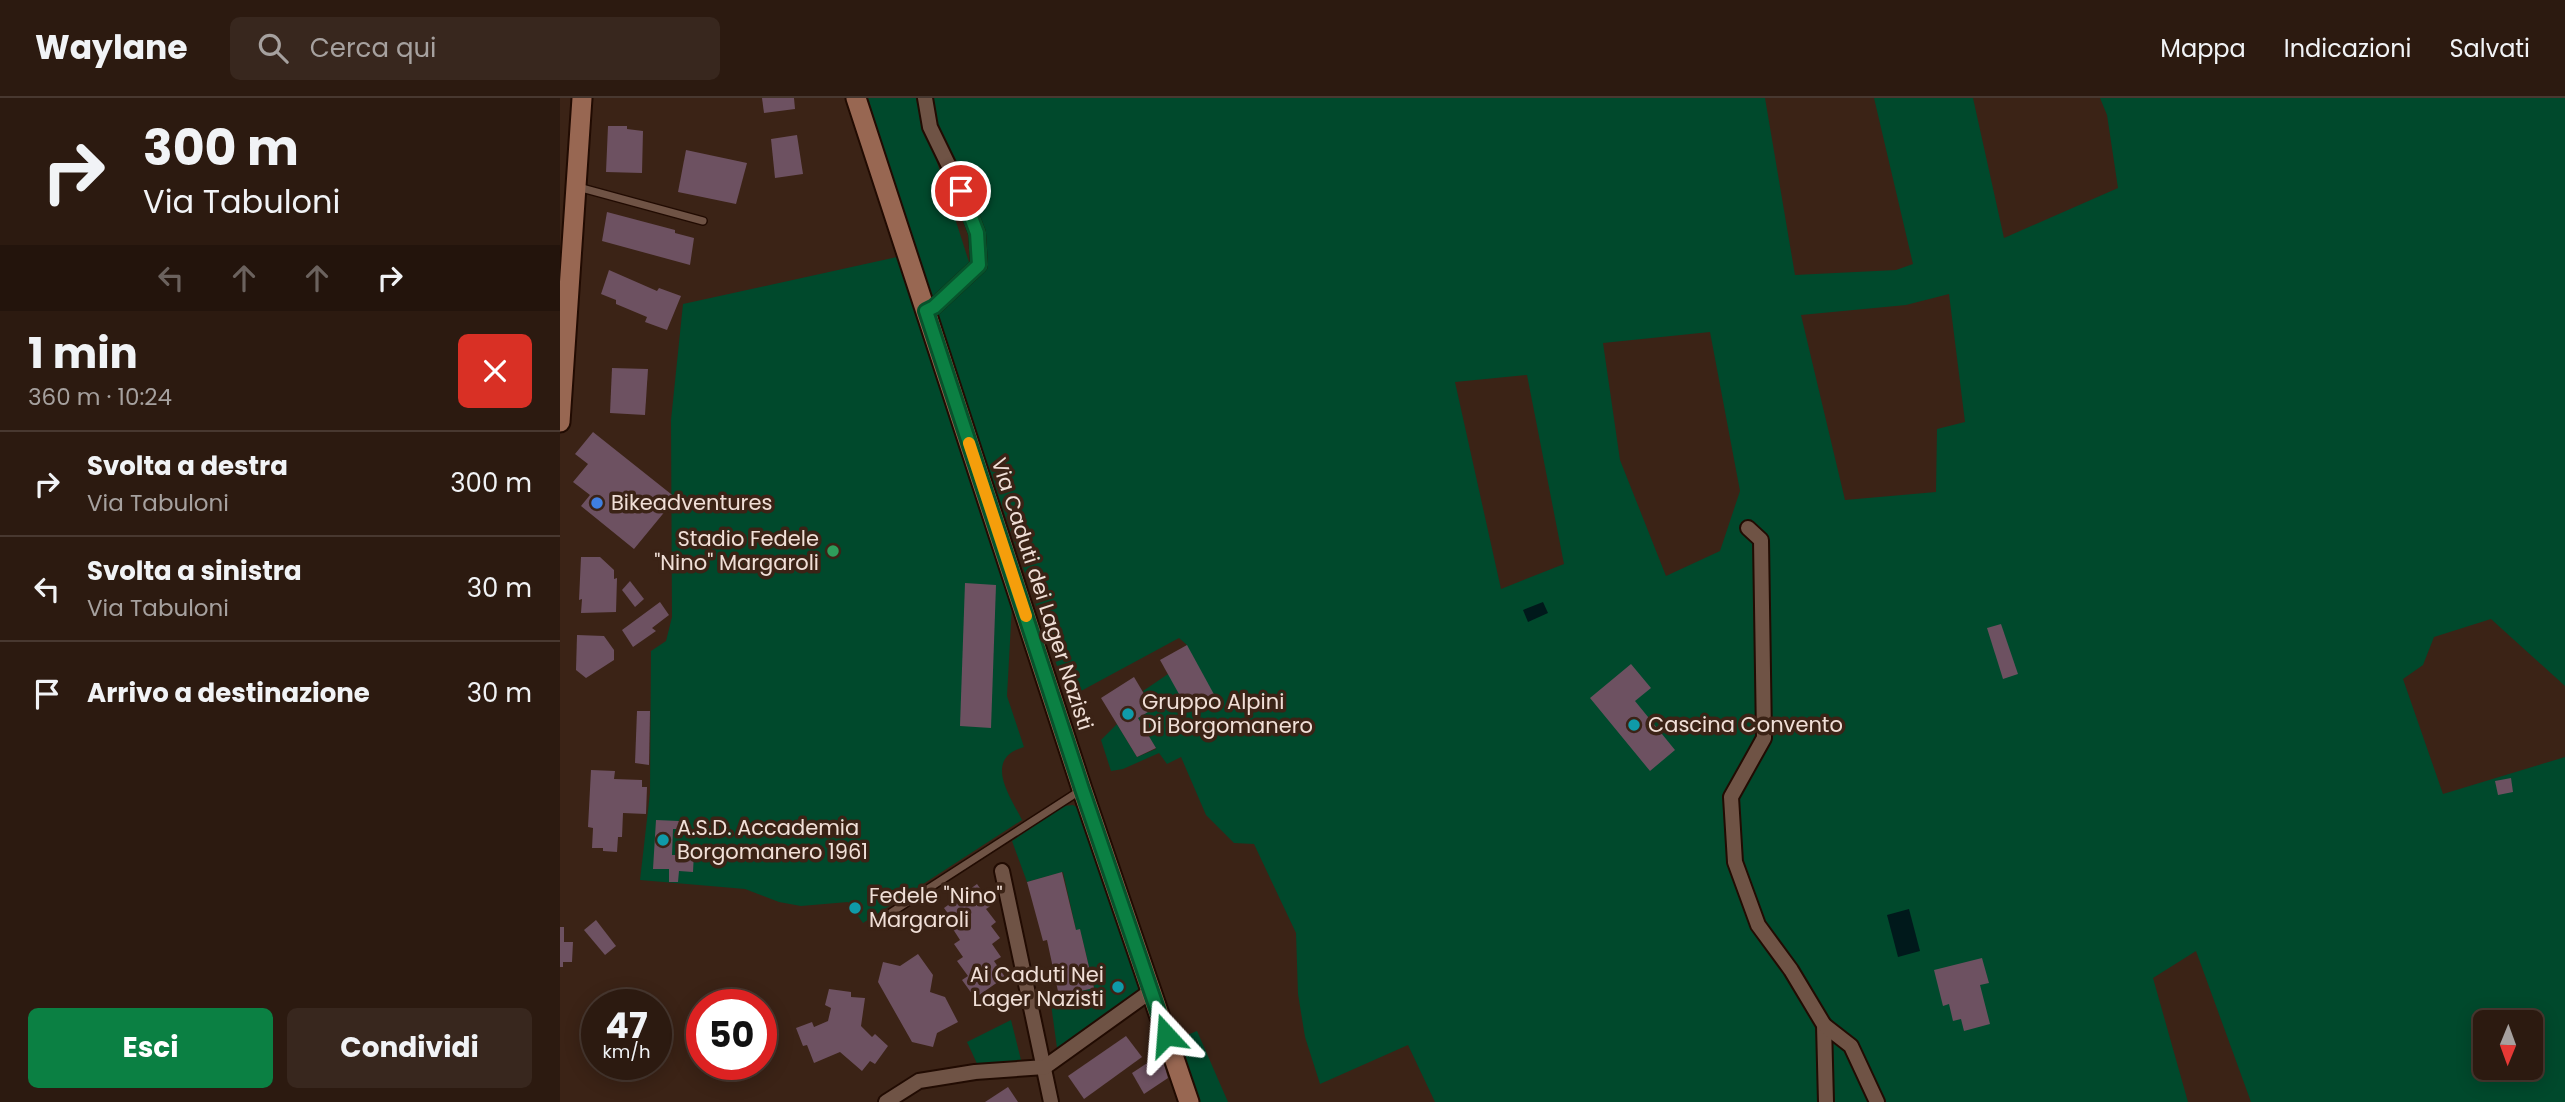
<!DOCTYPE html>
<html lang="it">
<meta charset="utf-8">
<style>
:root{--surface:#2c1a10;--page:#38271e;--text:#f1f3f6;--muted:#a6a19f;--line:#483830;--accent:#0b8043}
body{margin:0;font-family:Poppins,sans-serif;background:var(--page);color:var(--text);height:100vh;display:flex;flex-direction:column;font-size:26px;white-space:nowrap}
*{box-sizing:border-box;margin:0}
p{font-size:23px;color:var(--muted)}
.icon{flex:none;width:38px;height:38px;fill:none;stroke:currentColor;stroke-width:2;stroke-linecap:round;stroke-linejoin:round}
.map{position:relative;flex:1;overflow:hidden}
.details{display:flex;flex-direction:column;background:var(--surface);width:560px}
.details>*{flex:none}
.hud{background:#2c1a10;color:var(--text);overflow:hidden}
.needle{width:46px;rotate:181deg}
.buttons{position:absolute;left:1913px;top:912px;display:grid;gap:14px}
.buttons a{display:grid;place-items:center;width:70px;height:70px;border-radius:10px;background:var(--surface);box-shadow:0 4px 18px #0003,0 0 0 2px var(--line);font-size:35px}
.speed{position:absolute;left:21px;top:891px;display:flex;gap:14px;font-size:35px;font-weight:700;text-align:center}
.speed>*{display:grid;place-content:center;width:91px;height:91px;border-radius:50%;background:var(--surface);box-shadow:0 4px 18px #0003,0 0 0 2px var(--line);line-height:1}
.speed small{font-size:18px;font-weight:400}
.speed .limit{border:10px solid #d22;background:#fff;color:#111}
.pin{position:absolute;display:grid;place-items:center;width:60px;height:60px;color:#fff;margin:-30px;border:4px solid #fff;border-radius:50%;box-shadow:0 2px 7px #0007}
.me{position:absolute;width:77px;margin:-38px;rotate:341deg;stroke-linejoin:round;filter:drop-shadow(0 0 5px #0008)}
.turn{display:flex;align-items:center;gap:24px;height:147px;padding:0 28px;font-size:32px}
.turn .icon{width:91px;height:91px;stroke-width:2.5}
.turn b{display:block;font-size:49px;line-height:60px}
.lanes{display:flex;align-items:center;height:66px;padding:0 28px;background:#0003;justify-content:center;gap:35px;direction:ltr}
.lanes .off{opacity:.35}
.round{display:grid;place-items:center;flex:none;width:74px;height:74px;border-radius:10px;background:var(--page)}
.overview{display:flex;align-items:center;justify-content:space-between;height:119px;padding:0 28px}
h1{font-size:42px;font-weight:700;line-height:52px}
.button{display:flex;gap:14px;margin-top:auto;padding:14px 28px}
.button a{flex:1;height:80px;border-radius:10px;background:var(--accent);color:#fff;font-size:28px;font-weight:700;line-height:80px;text-align:center}
.button a+a{background:var(--page);color:var(--text)}
ul{padding:0;list-style:none}
li{display:flex;align-items:center;gap:21px;height:105px;padding:0 28px;border-top:2px solid var(--line)}
li div{flex:1}
li b{display:block;font-size:26px}
li em{font-style:normal}
header{display:flex;align-items:center;gap:42px;box-sizing:border-box;height:98px;padding:0 35px;background:var(--surface);border-bottom:2px solid var(--line)}
header strong{font-size:33px}
nav{display:flex;gap:38px;margin-inline-start:auto;font-size:24px}
.search{width:490px;height:63px;background:var(--page);display:flex;align-items:center;gap:18px;box-sizing:border-box;padding:0 24px;border-radius:10px;color:var(--muted);font-size:26px}
main{display:flex;flex:1;min-height:0}
.map>svg:first-child{display:block}
</style>
<header>
<strong>Waylane</strong>
<div class="search"><svg class="icon" aria-label="search" viewBox="0 0 24 24"><circle cx="10" cy="10" r="6"/><path d="M15 15l6 6"/></svg>Cerca qui</div>
<nav><a>Mappa</a><a>Indicazioni</a><a>Salvati</a></nav>
</header>
<main>
<section class="details">
<div class="hud">
<div class="turn"><svg class="icon" aria-label="right" viewBox="0 0 24 24"><path d="M7 20v-9h11M14 6l5 5-5 5"/></svg><div><b>300 m</b>Via Tabuloni</div></div>
<div class="lanes"><svg class="icon off" aria-label="left" viewBox="0 0 24 24"><path d="M17 20v-9H6M10 6l-5 5 5 5"/></svg><svg class="icon off" aria-label="ahead" viewBox="0 0 24 24"><path d="M12 20V5M6 11l6-6 6 6"/></svg><svg class="icon off" aria-label="ahead" viewBox="0 0 24 24"><path d="M12 20V5M6 11l6-6 6 6"/></svg><svg class="icon" aria-label="right" viewBox="0 0 24 24"><path d="M7 20v-9h11M14 6l5 5-5 5"/></svg></div>
</div>
<div class="overview"><div><h1>1 min</h1><p>360 m · 10:24</p></div><a class="round" style="background:#d93025;color:#fff"><svg class="icon" aria-label="close" viewBox="0 0 24 24"><path d="M6 6l12 12M18 6L6 18"/></svg></a></div>
<ul>
<li><svg class="icon" aria-label="right" viewBox="0 0 24 24"><path d="M7 20v-9h11M14 6l5 5-5 5"/></svg><div><b>Svolta a destra</b><p>Via Tabuloni</p></div><em>300 m</em></li>
<li><svg class="icon" aria-label="left" viewBox="0 0 24 24"><path d="M17 20v-9H6M10 6l-5 5 5 5"/></svg><div><b>Svolta a sinistra</b><p>Via Tabuloni</p></div><em>30 m</em></li>
<li><svg class="icon" aria-label="arrive" viewBox="0 0 24 24"><path d="M6 21V4h12l-3 4 3 4H6"/></svg><div><b>Arrivo a destinazione</b></div><em>30 m</em></li>
</ul>
<div class="button"><a>Esci</a><a>Condividi</a></div>
</section>
<div class="map">
<svg width="2005" height="1004" viewBox="0 0 2005 1004">
<rect width="100%" height="100%" fill="#3b2316"/>
<g fill="#00492c" fill-rule="evenodd">
<path d="M308 0H356L363 30 375 58 409 164 427 160 374 23 369 0H1205L1235 177 1336 172 1353 166 1314 0H1413L1444 140 1558 90 1547 17 1540 0H2005V588L1931 521 1874 539 1863 567 1843 581 1883 696 2005 659V1004H1691L1636 853 1593 880 1628 1004H875L848 947 760 986 745 939 738 896 736 835 694 746 674 745 646 717 621 659 607 666 599 655 563 671 551 673 541 642 557 626 577 659 596 651 578 620 593 611 583 593 608 576 627 547 619 540 508 600 379 226ZM1389 196 1405 324 1377 331 1376 394 1285 402 1241 217 1346 207ZM1150 234 1180 393 1160 453 1106 478 1060 362 1043 245ZM967 277 1004 466 941 491 895 284ZM1925 924H1970V970H1925Z"/>
<path d="M337 159 452 507 447 598 464 649C422 661 451 699 462 722L303 825 288 804 241 808 219 804 185 791 80 782 90 695 91 553 106 543 112 519 111 322 123 206Z"/>
<polygon points="513,707 520,711 580,892 498,957 490,899 534,889 520,832 516,832 503,774 467,784 452,743 504,708"/>
<polygon points="451,922 462,966 419,970 407,944"/>
<polygon points="637,933 668,1004 636,1004 615,942"/>
</g>
<g fill="#00191b">
<polygon points="983,504 988,515 968,524 963,512"/>
<polygon points="1349,811 1360,853 1338,859 1327,817"/>
</g>
<g fill="#6d5161">
<polygon points="202,0 234,0 235,11 204,15"/>
<polygon points="48,28 67,28 67,31 83,33 82,75 46,74"/>
<polygon points="237,37 243,76 215,80 211,41"/>
<polygon points="126,52 187,65 176,106 118,94"/>
<polygon points="47,114 115,132 115,135 134,140 130,167 42,143"/>
<polygon points="49,172 97,193 99,190 121,198 107,232 85,224 87,219 56,206 56,202 41,196"/>
<polygon points="52,270 88,271 85,317 50,315"/>
<polygon points="33,334 116,400 74,451 21,408 30,397 13,384 28,366 15,356"/>
<polygon points="21,459 40,459 54,472 54,481 57,480 56,514 21,515 22,501 19,502"/>
<polygon points="70,483 84,501 75,509 62,492"/>
<polygon points="405,485 436,487 431,630 400,628"/>
<polygon points="100,504 109,517 92,530 96,533 73,549 62,532"/>
<polygon points="1441,526 1458,576 1443,581 1427,530"/>
<polygon points="17,537 44,538 54,552 54,562 26,580 16,572"/>
<polygon points="627,547 656,600 629,614 600,562"/>
<polygon points="1071,566 1091,590 1075,603 1115,652 1090,673 1030,600"/>
<polygon points="574,579 593,611 578,620 596,650 577,659 541,600"/>
<polygon points="77,613 90,613 89,667 75,665"/>
<polygon points="31,672 55,673 54,681 82,682 82,689 87,689 86,716 63,715 62,739 58,739 57,754 43,753 43,750 32,750 33,730 28,729"/>
<polygon points="1951,680 1953,694 1938,697 1935,683"/>
<polygon points="96,722 119,723 119,731 113,731 112,757 116,757 116,753 134,754 133,774 119,773 118,784 109,784 109,771 93,771"/>
<polygon points="502,774 516,832 520,831 534,890 499,898 487,842 483,843 467,784"/>
<polygon points="417,786 432,807 426,811 436,824 431,828 440,840 432,846 441,859 434,863 445,879 415,900 402,882 408,878 397,863 403,859 394,846 400,842 391,828 394,824 384,810"/>
<polygon points="36,822 56,848 45,857 24,832"/>
<polygon points="0,829 4,829 4,844 13,844 12,864 3,864 3,869 0,869"/>
<polygon points="358,856 373,877 370,894 385,899 398,924 377,935 373,949 352,944 318,884 323,864 340,868"/>
<polygon points="1422,860 1429,885 1420,887 1430,926 1404,933 1401,921 1393,923 1389,906 1383,908 1374,872"/>
<polygon points="269,891 291,894 291,899 305,900 301,928 312,939 315,936 328,948 315,966 310,963 302,973 280,954 254,965 247,947 243,948 236,930 252,924 254,929 268,923 271,910 265,907"/>
<polygon points="566,938 582,959 524,1001 508,978"/>
<polygon points="601,956 608,980 584,996 572,975"/>
<polygon points="448,989 458,1004 425,1004"/>
</g>
<g fill="none" stroke-linecap="round" stroke-linejoin="round">
<defs>
<g id="lane">
<polyline points="18,89 143,123"/>
<polyline points="315,825 521,692"/>
</g>
<g id="street">
<polyline points="365,0 370,29 401,93 417,135 419,167 374,209 366,213"/>
<polyline points="1188,430 1201,442 1204,640 1171,699 1175,764 1198,827 1231,872 1264,927 1266,1004"/>
<polyline points="442,773 491,1004"/>
<polyline points="1264,927 1291,948 1317,1004"/>
<polyline points="326,1004 359,983 415,974 485,969 591,893"/>
</g>
<g id="secondary">
<polyline points="296,0 522,691 629,1004"/>
<polyline points="0,324 22,0"/>
</g>
</defs>
<use href="#lane" stroke="#210b02" stroke-width="10"/>
<use href="#street" stroke="#210b02" stroke-width="18"/>
<use href="#secondary" stroke="#210b02" stroke-width="23"/>
<use href="#lane" stroke="#6f5345" stroke-width="7"/>
<use href="#street" stroke="#6f5345" stroke-width="14"/>
<use href="#secondary" stroke="#986752" stroke-width="19"/>
</g>
<g fill="none" stroke-linecap="round" stroke-linejoin="round">
<defs>
<polyline id="route" points="401,93 417,135 419,167 374,209 366,213 522,691 606,937"/>
</defs>
<use href="#route" stroke="#07532c" stroke-width="18"/>
<use href="#route" stroke="#0b8043" stroke-width="12"/>
<polyline stroke="#f59e0b" stroke-width="12" points="409,345 466,518"/>
</g>
<circle fill="#3f7fe0" stroke="#3b2316" stroke-width="2.5" cx="37" cy="405" r="7"/>
<circle fill="#2e9e5b" stroke="#3b2316" stroke-width="2.5" cx="273" cy="453" r="7"/>
<g fill="#0f9aa8" stroke="#3b2316" stroke-width="2.5">
<circle cx="568" cy="616" r="7"/>
<circle cx="1074" cy="627" r="7"/>
<circle cx="103" cy="742" r="7"/>
<circle cx="295" cy="810" r="7"/>
<circle cx="558" cy="889" r="7"/>
</g>
<g text-anchor="middle" stroke-width="7" stroke-linejoin="round" paint-order="stroke">
<g font-size="21" fill="#f0dfd7" stroke="#3b2316" text-anchor="start">
<text x="51" y="412">Bikeadventures</text>
<text x="259" y="448" text-anchor="end">Stadio Fedele<tspan x="259" dy="24">"Nino" Margaroli</tspan></text>
<text x="582" y="611">Gruppo Alpini<tspan x="582" dy="24">Di Borgomanero</tspan></text>
<text x="1088" y="634">Cascina Convento</text>
<text x="117" y="737">A.S.D. Accademia<tspan x="117" dy="24">Borgomanero 1961</tspan></text>
<text x="309" y="805">Fedele "Nino"<tspan x="309" dy="24">Margaroli</tspan></text>
<text x="544" y="884" text-anchor="end">Ai Caduti Nei<tspan x="544" dy="24">Lager Nazisti</tspan></text>
</g>
<g font-size="21" fill="#f0dfd7" stroke="#3b2316">
<text transform="translate(482 496) rotate(72)" y="7">Via Caduti dei Lager Nazisti</text>
</g>
</g>
</svg>
<div class="buttons">
<a><svg class="needle" viewBox="-14 -14 28 28"><path d="M0-13l5 13h-10z" fill="#e53935"/><path d="M0 13l5-13h-10z" fill="#a6a19f"/></svg></a>
</div>
<div class="speed"><div>47<small>km/h</small></div><div class="limit">50</div></div>
<div class="pin" style="left:401px;top:93px;background:#d93025"><svg class="icon" aria-label="arrive" viewBox="0 0 24 24"><path d="M6 21V4h12l-3 4 3 4H6"/></svg></div>
<svg class="me" style="left:606px;top:937px" viewBox="-20 -20 40 40"><path d="M0-17L14 15 0 8-14 15z" fill="#0b8043" stroke="#fff" stroke-width="4"/></svg>
</div>
</main>
